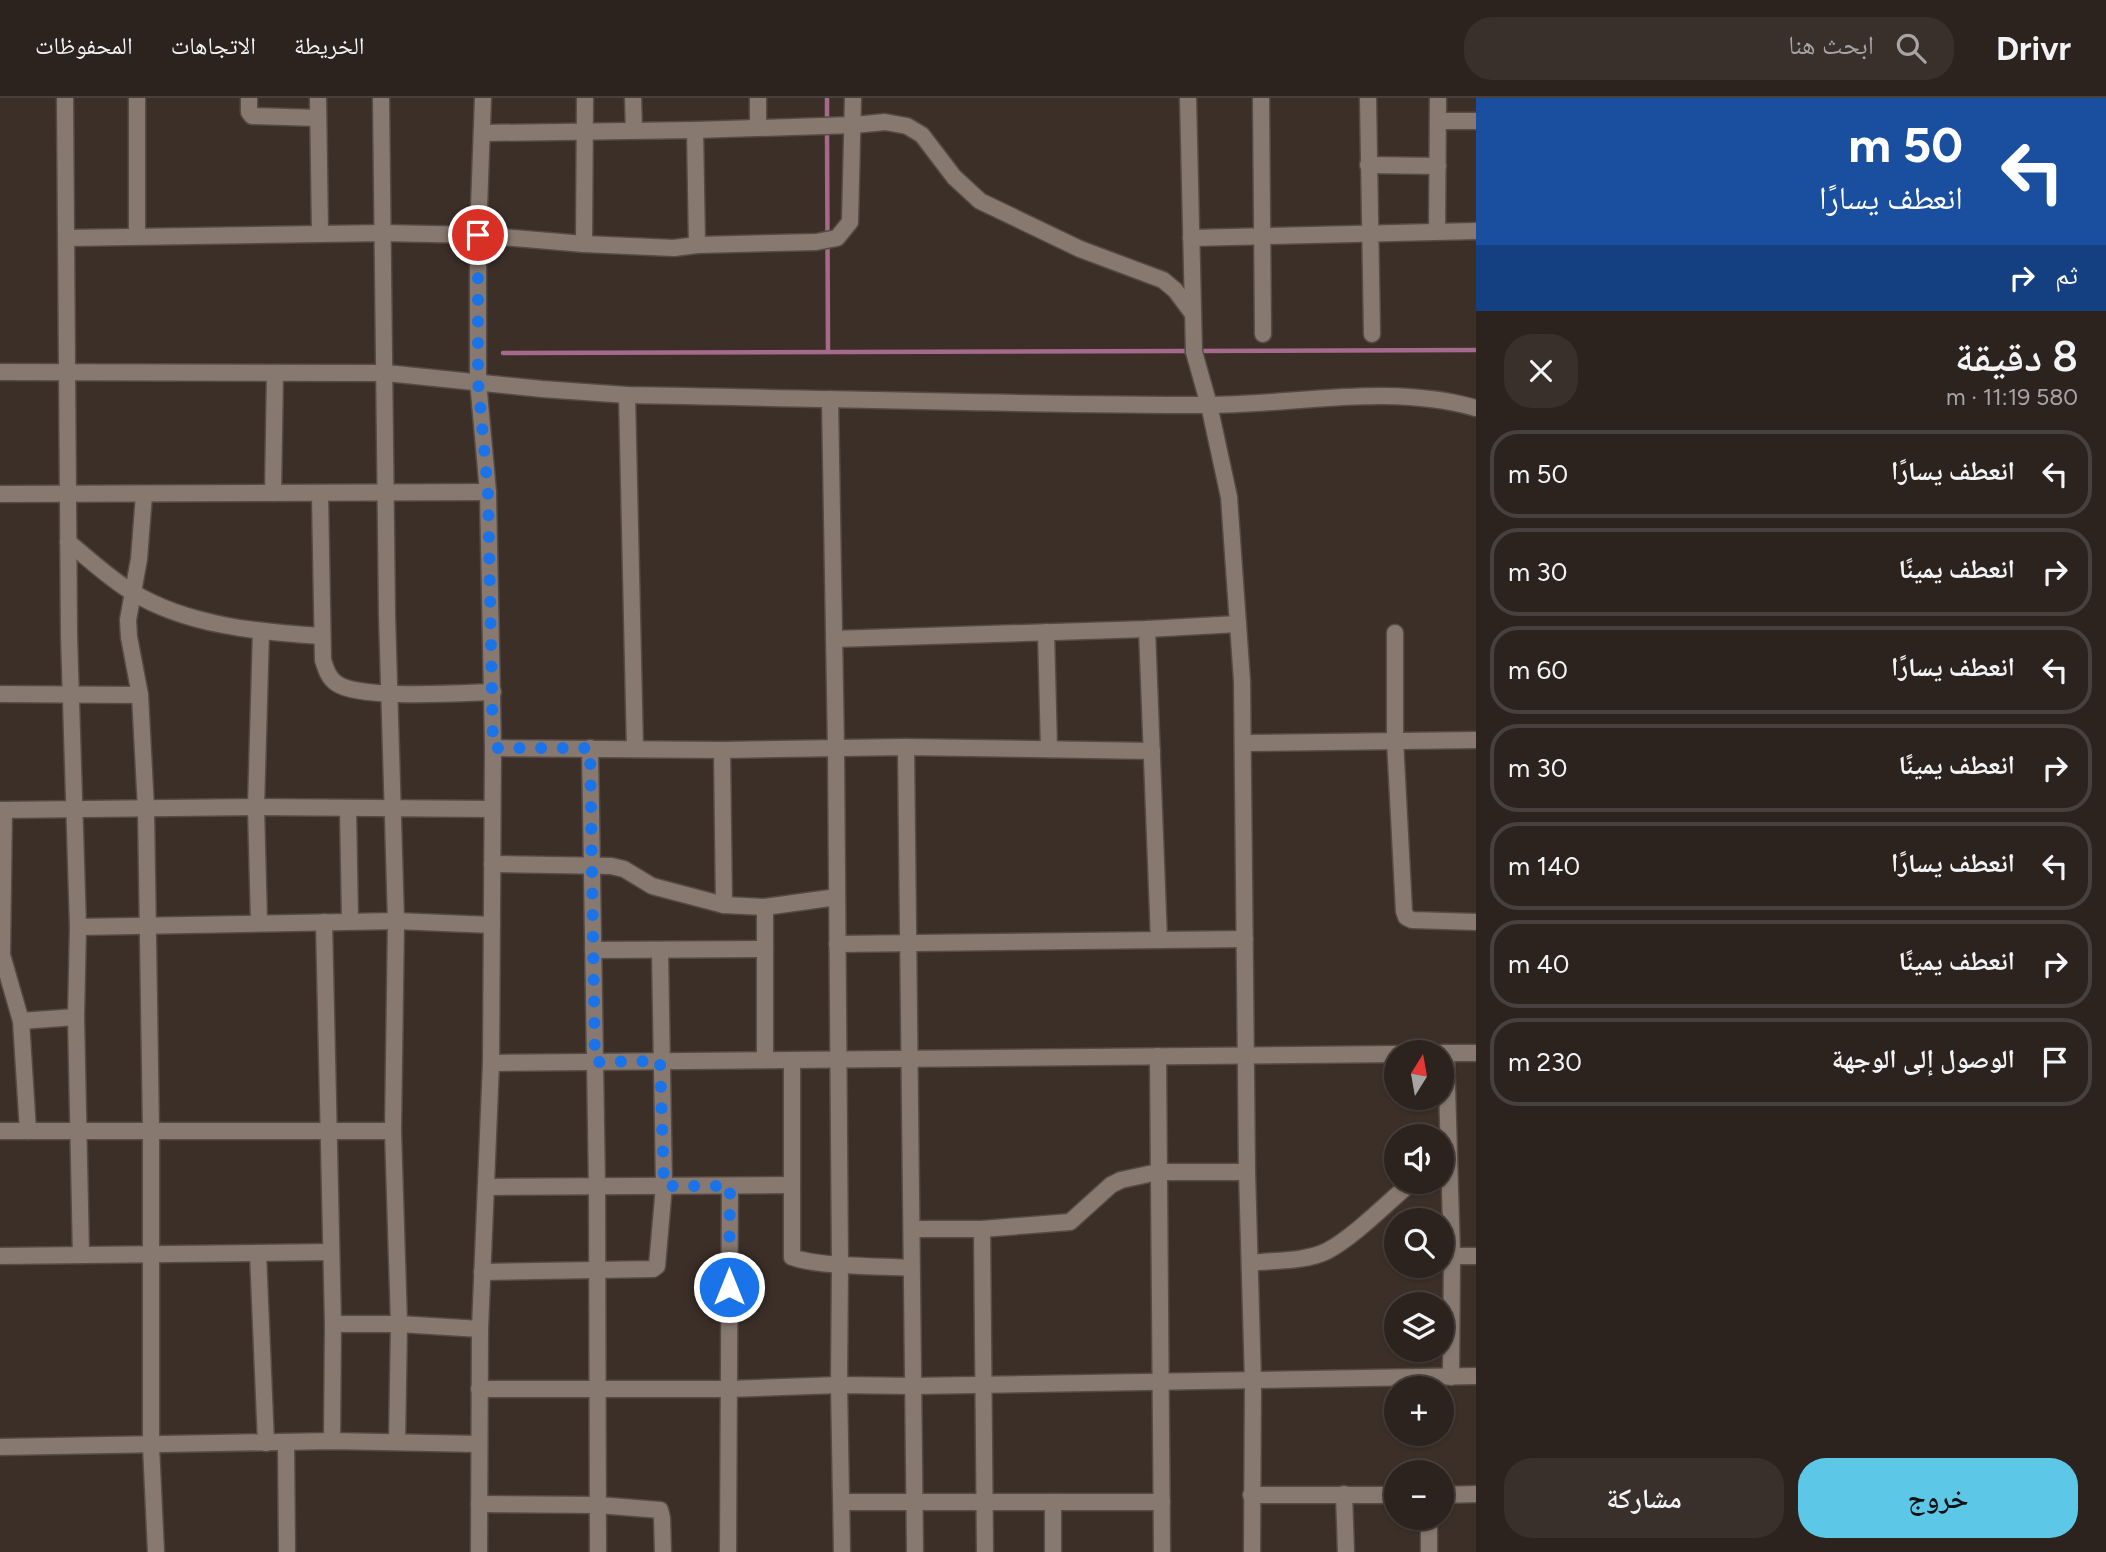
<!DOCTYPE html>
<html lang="ar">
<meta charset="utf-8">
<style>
:root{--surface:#2d231e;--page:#392f2b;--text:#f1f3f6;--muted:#a7a4a4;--line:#48403c;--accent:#5cc7e7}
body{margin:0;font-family:Figtree,"Noto Naskh Arabic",sans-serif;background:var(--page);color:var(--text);direction:rtl;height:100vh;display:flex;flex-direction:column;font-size:26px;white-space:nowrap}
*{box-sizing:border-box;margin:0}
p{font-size:23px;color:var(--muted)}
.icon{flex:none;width:38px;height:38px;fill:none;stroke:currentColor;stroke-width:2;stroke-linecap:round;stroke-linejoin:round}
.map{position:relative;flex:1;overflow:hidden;direction:ltr}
.drawer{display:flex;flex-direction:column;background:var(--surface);width:630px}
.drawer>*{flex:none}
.guide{background:#1a4fa0;color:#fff;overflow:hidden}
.needle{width:46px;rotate:11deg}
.tools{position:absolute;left:1384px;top:942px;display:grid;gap:14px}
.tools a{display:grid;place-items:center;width:70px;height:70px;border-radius:50%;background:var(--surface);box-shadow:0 2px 5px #0004,0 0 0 2px var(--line);font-size:35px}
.pin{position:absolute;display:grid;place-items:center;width:60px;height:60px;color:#fff;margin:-30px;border:4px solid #fff;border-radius:50%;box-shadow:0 2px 7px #0007}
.me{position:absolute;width:77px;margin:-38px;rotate:0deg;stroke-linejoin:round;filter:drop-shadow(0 0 5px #0008)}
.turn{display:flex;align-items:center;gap:24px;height:147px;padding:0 28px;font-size:32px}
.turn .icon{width:91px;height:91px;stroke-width:2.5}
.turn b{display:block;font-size:49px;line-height:60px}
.then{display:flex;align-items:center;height:66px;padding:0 28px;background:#0003;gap:14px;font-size:26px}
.round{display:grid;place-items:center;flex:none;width:74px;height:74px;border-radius:28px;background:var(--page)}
.overview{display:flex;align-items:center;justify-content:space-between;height:119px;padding:0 28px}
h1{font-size:42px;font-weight:600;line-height:52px}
.cta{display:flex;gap:14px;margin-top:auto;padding:14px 28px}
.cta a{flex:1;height:80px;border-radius:28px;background:var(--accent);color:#111;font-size:28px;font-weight:600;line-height:80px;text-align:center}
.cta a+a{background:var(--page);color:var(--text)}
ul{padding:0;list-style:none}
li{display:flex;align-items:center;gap:21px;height:88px;margin:0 14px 10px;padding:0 14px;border:4px solid var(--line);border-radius:28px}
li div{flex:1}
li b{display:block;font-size:26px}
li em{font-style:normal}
header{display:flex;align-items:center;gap:42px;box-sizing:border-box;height:98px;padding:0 35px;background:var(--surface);border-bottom:2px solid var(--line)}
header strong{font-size:33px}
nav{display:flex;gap:38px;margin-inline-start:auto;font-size:24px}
.search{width:490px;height:63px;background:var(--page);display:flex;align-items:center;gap:18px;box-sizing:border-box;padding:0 24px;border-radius:28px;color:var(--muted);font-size:26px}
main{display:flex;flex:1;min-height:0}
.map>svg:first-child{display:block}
</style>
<header>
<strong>Drivr</strong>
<div class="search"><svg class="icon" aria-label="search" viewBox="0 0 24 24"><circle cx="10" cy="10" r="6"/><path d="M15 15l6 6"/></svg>ابحث هنا</div>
<nav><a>الخريطة</a><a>الاتجاهات</a><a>المحفوظات</a></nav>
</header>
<main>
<section class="drawer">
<div class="guide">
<div class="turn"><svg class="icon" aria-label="left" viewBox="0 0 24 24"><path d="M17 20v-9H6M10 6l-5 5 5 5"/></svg><div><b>50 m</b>انعطف يسارًا</div></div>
<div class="then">ثم<svg class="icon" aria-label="right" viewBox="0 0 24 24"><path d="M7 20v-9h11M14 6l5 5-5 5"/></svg></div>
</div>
<div class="overview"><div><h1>8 دقيقة</h1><p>580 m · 11:19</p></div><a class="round"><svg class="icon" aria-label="close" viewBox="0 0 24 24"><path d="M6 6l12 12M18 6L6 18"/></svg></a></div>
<ul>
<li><svg class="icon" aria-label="left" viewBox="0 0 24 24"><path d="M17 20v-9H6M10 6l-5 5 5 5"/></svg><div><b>انعطف يسارًا</b></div><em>50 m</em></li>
<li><svg class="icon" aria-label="right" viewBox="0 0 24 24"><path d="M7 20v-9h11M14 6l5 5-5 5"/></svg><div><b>انعطف يمينًا</b></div><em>30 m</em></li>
<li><svg class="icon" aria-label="left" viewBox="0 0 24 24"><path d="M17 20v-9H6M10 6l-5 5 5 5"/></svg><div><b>انعطف يسارًا</b></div><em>60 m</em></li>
<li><svg class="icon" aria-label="right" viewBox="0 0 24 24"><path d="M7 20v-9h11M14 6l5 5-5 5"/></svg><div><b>انعطف يمينًا</b></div><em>30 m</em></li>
<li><svg class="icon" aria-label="left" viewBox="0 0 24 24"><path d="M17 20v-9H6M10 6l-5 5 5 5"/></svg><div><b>انعطف يسارًا</b></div><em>140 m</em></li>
<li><svg class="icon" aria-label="right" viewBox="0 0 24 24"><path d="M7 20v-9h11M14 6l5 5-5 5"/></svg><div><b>انعطف يمينًا</b></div><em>40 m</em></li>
<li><svg class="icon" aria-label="arrive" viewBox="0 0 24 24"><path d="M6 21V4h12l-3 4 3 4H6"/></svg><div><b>الوصول إلى الوجهة</b></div><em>230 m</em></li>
</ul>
<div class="cta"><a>خروج</a><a>مشاركة</a></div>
</section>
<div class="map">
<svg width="1476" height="1454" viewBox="0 0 1476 1454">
<rect width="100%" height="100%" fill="#3c2f28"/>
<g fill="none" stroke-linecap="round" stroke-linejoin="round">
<g stroke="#a5698c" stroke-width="4.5">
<polyline points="827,0 827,24"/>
<polyline points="827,32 828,254"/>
<polyline points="503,255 1476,252"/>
</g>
<defs>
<g id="minor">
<polyline points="65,0 69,538 78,829 76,919 81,1157"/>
<polyline points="137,0 137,138"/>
<polyline points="249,0 249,14 252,18 318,20"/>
<polyline points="318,0 320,135"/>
<polyline points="381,0 387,517 396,823 393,1033 399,1226 397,1343"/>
<polyline points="633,0 634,32"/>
<polyline points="758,0 758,29"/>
<polyline points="1188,0 1194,254 1209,307 1229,399 1242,583 1247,1074 1253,1283 1252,1454"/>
<polyline points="1261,0 1263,236"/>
<polyline points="1368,0 1372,236"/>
<polyline points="1438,23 1476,23"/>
<polyline points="695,32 697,147"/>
<polyline points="482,35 695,32 854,27 885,24 907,28 922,37 954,79 980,103 1080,151 1163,182 1175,192 1193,216"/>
<polyline points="1368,67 1438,68"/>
<polyline points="1437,133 1438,0"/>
<polyline points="67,140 383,135 478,137 584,146 674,150 697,147 816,144 837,140 850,124 853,0"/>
<polyline points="1191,140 1476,133"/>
<polyline points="584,146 585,0"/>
<path d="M0 274 386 275 542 291 627 297C820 300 1013 307 1206 307 1296 307 1388 285 1476 310"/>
<polyline points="627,297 635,651"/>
<polyline points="830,301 836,651 840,1166 839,1287 842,1454"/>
<polyline points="273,395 275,275"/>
<polyline points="0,396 488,394"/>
<path d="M320 396 323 562C326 571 328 579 336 585 358 602 462 595 493 594"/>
<polyline points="144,397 139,461 128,522 129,539 140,597 146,711 151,1032 151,1348 156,1454"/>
<path d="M68 444C89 461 110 481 132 494 188 528 259 534 322 538"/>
<polyline points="1147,531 1159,842"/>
<polyline points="1046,534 1049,651"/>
<polyline points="1395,535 1395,642 1404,813 1406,819 1412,822 1476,824"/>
<polyline points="834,541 1147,531 1238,526"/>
<polyline points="0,596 140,597"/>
<polyline points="1243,645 1476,642"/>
<polyline points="906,649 915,1454"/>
<polyline points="493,650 722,652 906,649 1152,653"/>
<polyline points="590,650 597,1089 598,1454"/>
<polyline points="722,652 724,807"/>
<polyline points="348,710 350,823"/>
<polyline points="0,712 256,709 491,711"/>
<polyline points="4,712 2,857 21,923 28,1033"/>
<polyline points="492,766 611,768 624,771 652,788 724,807 765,809 837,799"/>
<polyline points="259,824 256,709 261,533"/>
<polyline points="324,824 333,1226 332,1343"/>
<polyline points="78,829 396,823 492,827"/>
<polyline points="837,846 1245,841"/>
<polyline points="593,852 765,851"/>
<polyline points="21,923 76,919"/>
<polyline points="1442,955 1476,955"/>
<polyline points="1446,955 1452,1158 1451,1279"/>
<polyline points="1158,958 1162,1454"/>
<polyline points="765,961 765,809"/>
<path d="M792 962V1159C818 1169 881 1168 911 1170"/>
<polyline points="491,965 1396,956"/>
<polyline points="0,1033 393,1033"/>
<polyline points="486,1089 791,1087"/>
<polyline points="912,1131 982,1131 1070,1124 1111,1087 1121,1082 1158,1074 1247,1074"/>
<polyline points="982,1131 985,1454"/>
<polyline points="258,1156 266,1345"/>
<polyline points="0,1158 330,1154"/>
<polyline points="1452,1158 1476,1158"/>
<path d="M1250 1165C1274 1162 1305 1164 1327 1153 1354 1139 1389 1103 1413 1083"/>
<polyline points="482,1174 653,1171 657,1168 664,1088 660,853"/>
<polyline points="333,1226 399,1226 480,1231"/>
<polyline points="479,1291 729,1291 839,1287 914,1288 1476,1278"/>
<polyline points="286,1344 287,1454"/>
<polyline points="0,1349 332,1343 479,1346"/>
<polyline points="1344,1396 1346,1454"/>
<polyline points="1251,1397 1396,1397"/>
<polyline points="1442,1397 1476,1396"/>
<polyline points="842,1404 1162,1404"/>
<polyline points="479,1406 598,1407 660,1412 662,1420 663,1454"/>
<polyline points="479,1454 480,1231 491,965 493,650 488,394 478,283 478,137 483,0"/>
<polyline points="728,1454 730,1088"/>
<polyline points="1053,1454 1053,1404"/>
<polyline points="1429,1454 1429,1419"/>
</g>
</defs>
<use href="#minor" stroke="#554b45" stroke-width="19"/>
<use href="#minor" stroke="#877970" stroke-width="16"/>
</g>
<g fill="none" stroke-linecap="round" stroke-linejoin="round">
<polyline stroke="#1a73e8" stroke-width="12" stroke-dasharray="0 21.6" points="478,137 478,283 488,394 493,650 590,650 595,964 660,963 664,1088 730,1088 729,1189"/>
</g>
</svg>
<div class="tools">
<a><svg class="needle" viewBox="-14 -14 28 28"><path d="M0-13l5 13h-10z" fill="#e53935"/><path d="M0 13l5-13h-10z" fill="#a7a4a4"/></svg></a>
<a><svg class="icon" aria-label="sound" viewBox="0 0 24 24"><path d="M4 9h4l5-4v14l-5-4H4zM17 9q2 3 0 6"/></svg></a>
<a><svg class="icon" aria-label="search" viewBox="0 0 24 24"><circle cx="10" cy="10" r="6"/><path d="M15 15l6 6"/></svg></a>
<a><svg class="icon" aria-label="layers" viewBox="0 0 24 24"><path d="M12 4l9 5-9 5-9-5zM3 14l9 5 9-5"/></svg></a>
<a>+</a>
<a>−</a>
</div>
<div class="pin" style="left:478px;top:137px;background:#d93025"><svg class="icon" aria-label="arrive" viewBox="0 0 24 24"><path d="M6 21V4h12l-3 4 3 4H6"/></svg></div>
<svg class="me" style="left:729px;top:1189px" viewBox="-20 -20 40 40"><circle r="17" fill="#1a73e8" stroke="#fff" stroke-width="3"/><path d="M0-11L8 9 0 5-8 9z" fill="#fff"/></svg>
</div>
</main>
